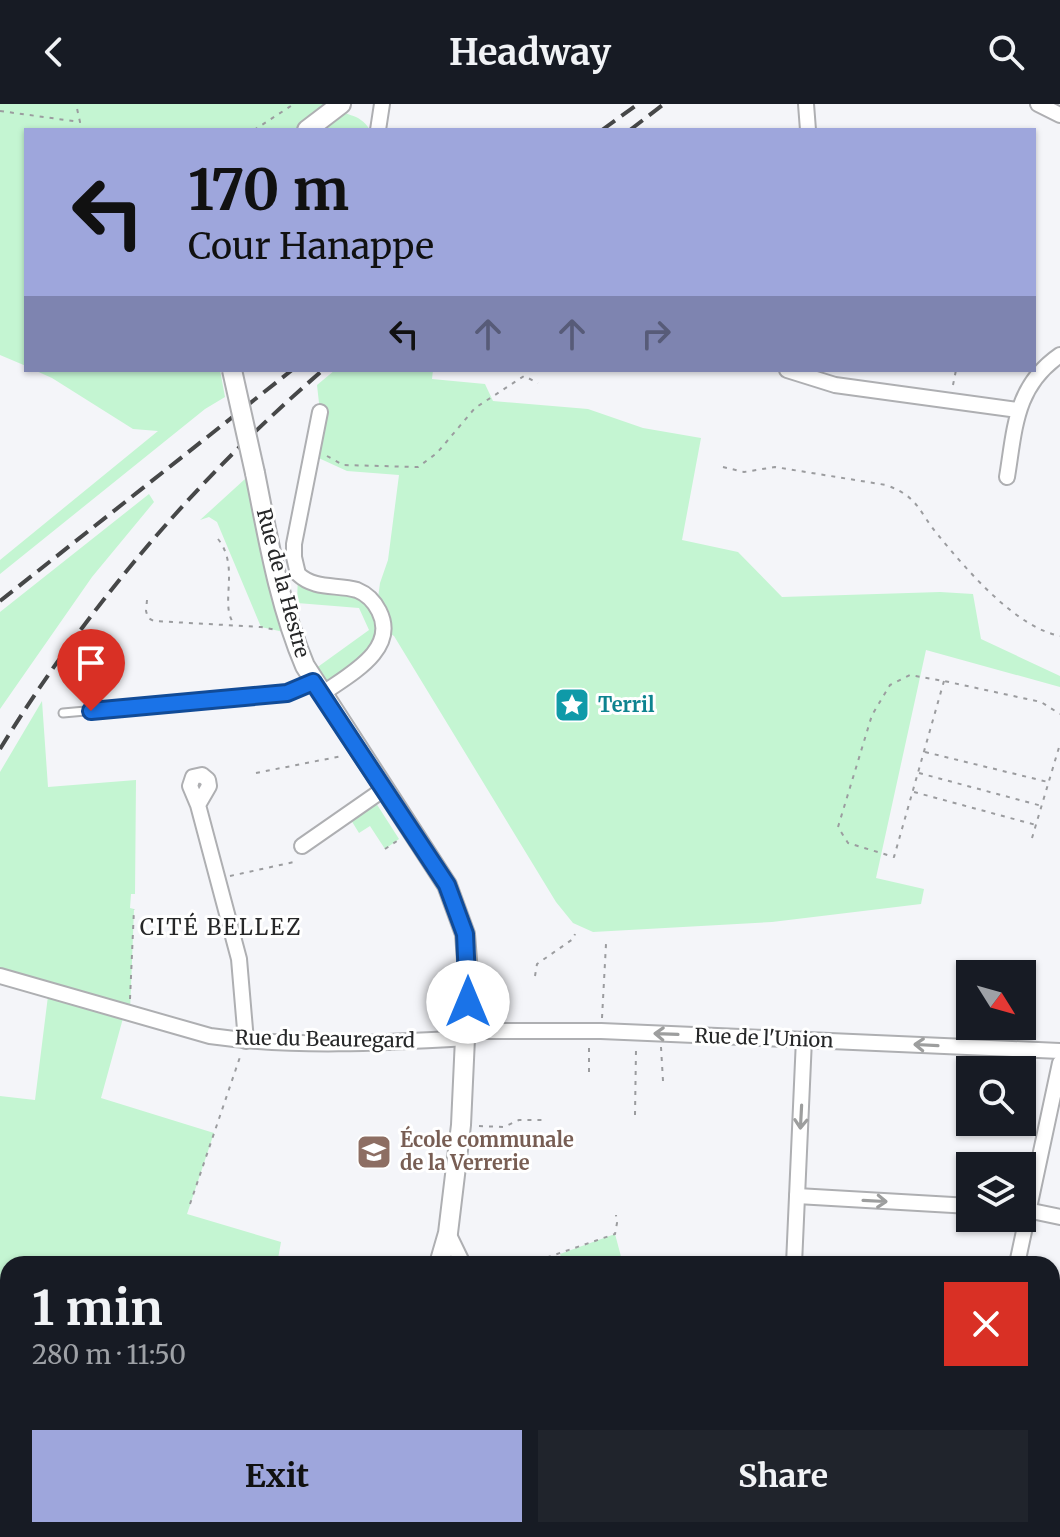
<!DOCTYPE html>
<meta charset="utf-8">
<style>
:root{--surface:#171b24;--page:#20242c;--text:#f1f3f6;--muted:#9ea1a6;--accent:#9ea6dc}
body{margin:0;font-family:Merriweather,serif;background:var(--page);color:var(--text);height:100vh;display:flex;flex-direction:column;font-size:30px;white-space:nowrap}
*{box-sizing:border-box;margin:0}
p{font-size:26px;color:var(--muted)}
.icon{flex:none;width:44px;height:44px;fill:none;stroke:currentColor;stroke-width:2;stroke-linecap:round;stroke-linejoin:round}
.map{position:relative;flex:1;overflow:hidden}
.details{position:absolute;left:0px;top:1152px;width:1060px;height:282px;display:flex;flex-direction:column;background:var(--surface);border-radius:24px 24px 0 0;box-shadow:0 2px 6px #0004}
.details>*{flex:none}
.guide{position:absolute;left:24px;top:24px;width:1012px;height:244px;border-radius:0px;box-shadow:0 2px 6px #0004;background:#9ea6dc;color:#111;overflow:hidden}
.needle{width:52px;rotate:127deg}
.tools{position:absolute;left:956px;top:856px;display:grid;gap:16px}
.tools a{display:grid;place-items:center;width:80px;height:80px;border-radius:0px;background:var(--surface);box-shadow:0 2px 6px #0004;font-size:40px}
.pin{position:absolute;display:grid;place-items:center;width:68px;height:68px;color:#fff;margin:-82px -34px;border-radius:50% 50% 50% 0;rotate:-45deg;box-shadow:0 0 8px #0007}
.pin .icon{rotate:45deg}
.me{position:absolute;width:88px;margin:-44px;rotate:0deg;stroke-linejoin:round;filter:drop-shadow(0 0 6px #0008)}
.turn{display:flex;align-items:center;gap:28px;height:168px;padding:0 32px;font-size:36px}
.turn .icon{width:104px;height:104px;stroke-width:2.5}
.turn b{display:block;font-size:56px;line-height:68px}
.lanes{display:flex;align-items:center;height:76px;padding:0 32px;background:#0003;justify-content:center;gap:40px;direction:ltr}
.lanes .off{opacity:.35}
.round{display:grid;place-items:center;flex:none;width:84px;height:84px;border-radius:0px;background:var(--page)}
.overview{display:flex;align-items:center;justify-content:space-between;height:136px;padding:0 32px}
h1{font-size:48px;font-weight:700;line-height:60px}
.primary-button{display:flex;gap:16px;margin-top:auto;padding:16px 32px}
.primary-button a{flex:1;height:92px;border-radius:0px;background:var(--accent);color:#111;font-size:32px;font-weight:700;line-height:92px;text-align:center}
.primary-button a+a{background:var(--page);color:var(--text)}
header{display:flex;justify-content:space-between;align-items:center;height:104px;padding:0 32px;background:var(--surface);font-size:36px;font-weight:700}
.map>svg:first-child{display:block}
</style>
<header><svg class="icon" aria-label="back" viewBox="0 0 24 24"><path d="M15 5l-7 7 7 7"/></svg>Headway<svg class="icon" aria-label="search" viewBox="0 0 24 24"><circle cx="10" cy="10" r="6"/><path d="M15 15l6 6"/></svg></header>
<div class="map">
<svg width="1060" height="1433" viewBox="0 0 1060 1433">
<rect width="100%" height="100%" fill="#f4f5f9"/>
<g fill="#c4f5d2">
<path d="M0 0H332C343 14 359 7 370 26H26V262L0 251Z"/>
<polygon points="34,266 220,266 225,293 205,305 0,470 0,456 158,327 133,325 52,274"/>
<polygon points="335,266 433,266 432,275 485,280 493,297 588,305 643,324 701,334 682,436 738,448 782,493 940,488 973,490 981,535 1060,572 1060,583 926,546 876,774 924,785 921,800 772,818 593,828 573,819 556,798 394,532 384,526 382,535 322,590 308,570 369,526 359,504 297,499 298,470 355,486 377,501 380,479 388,456 399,371 347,367 312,351 320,308 317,281"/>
<polygon points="245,375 273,459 293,530 261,523 217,418 209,413 200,416"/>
<polygon points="149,390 154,398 92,473 0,605 0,508"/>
<polygon points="42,597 48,683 136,676 135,790 131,790 130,804 134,805 130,908 125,907 101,994 214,1029 187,1110 281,1138 277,1160 8,1160 8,1426 184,1426 183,1433 0,1433 0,992 35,996 49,884 0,872 0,668"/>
<polygon points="376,699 399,735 385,745 370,722 359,729 351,716"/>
<polygon points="615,1130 623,1160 563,1160 560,1150"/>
<polygon points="1052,1317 1060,1332 1060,1433 693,1433 691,1426 1052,1426"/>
</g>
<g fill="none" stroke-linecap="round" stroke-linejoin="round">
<defs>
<polyline id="service" points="63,609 287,589 313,578"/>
<g id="minor">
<polyline points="806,0 808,26"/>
<polyline points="1038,0 1060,11"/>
<polyline points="378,26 382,0"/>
<polyline points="787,266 835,281 1018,306"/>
<path d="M320 308 294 440V453L298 470C315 486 336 480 357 486 367 490 374 497 379 507 399 546 348 571 322 590"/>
<path d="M1007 373C1015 324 1015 282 1060 251"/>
<polyline points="198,701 209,682 208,676 202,671 193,673 190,682 198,701 239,855 246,937"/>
<polyline points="302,742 384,685"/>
<path d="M0 872 210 932C295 944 382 939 467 934"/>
<polyline points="467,927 601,927 1060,947"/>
<polyline points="797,1092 970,1102"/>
<polyline points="1022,1105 1060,1113"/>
<polyline points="448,1129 463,1160"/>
<polyline points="794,1160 804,935"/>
<polyline points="1017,1160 1060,959"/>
<polyline points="1052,1317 1060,1332"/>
<polyline points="645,1426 650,1433"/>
<polyline points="408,1433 412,1426"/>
</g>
<g id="tertiary">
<polyline points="307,26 341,0"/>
<path d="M255 369C268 434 279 501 305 562L447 781 465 830 468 869 461 1021 448 1129 439 1160"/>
<polyline points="358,1433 360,1426"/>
</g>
</defs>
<use href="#service" stroke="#aeafb2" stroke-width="11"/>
<use href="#minor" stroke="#aeafb2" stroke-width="18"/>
<use href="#tertiary" stroke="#aeafb2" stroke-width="22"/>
<g stroke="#9b9c9f" stroke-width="2" stroke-dasharray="4 6" stroke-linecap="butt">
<polyline points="0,7 80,18 76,0"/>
<polyline points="254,26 294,0"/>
<polyline points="953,281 956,266"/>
<polyline points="327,352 343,361 418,363 437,349 475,304 524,272 538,279"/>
<path d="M723 363 744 368 775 363 886 381C919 393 918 407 938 431 967 466 1015 523 1060 532"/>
<path d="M218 435C241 464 218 502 235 521"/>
<polyline points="147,496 146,507 148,514 154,517 261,523 276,526"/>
<polyline points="944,577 894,753 848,739 838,723 872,611 890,581 910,571 944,577 1041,598 1060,610"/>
<polyline points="925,648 1048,678"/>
<polyline points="256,669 342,652"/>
<polyline points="919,669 1042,702"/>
<polyline points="914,688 1036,721"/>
<polyline points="1032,734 1060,640"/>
<polyline points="385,745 397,737"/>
<polyline points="230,772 294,758 296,754"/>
<polyline points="535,872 537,860 573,835 575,830"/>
<polyline points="130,895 134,805"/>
<polyline points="602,914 606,840"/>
<polyline points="661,943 663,977"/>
<polyline points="589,968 589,941"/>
<polyline points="635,1011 636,945"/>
<polyline points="479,1022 504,1023 519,1016 545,1016"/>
<polyline points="190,1100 241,950"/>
<polyline points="528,1160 615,1130 617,1119 616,1111"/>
<polyline points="1052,1222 1060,1223"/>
</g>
<use href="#service" stroke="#fff" stroke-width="7"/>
<use href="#minor" stroke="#fff" stroke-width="14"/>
<use href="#tertiary" stroke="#fff" stroke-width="18"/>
<g stroke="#464748" stroke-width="4" stroke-dasharray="16 8" stroke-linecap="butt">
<polyline points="602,26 638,0"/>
<polyline points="630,26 664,0"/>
<polyline points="0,497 292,266"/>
<path d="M0 645C88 502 195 376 323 266"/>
</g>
<defs>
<polyline id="tertiary-bridge" points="232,266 255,369"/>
</defs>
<use href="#tertiary-bridge" stroke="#aeafb2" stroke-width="22" stroke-linecap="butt"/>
<use href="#tertiary-bridge" stroke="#fff" stroke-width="18"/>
</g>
<defs><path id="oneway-shaft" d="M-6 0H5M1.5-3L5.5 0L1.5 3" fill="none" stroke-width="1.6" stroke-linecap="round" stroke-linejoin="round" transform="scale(2)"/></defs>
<g stroke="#9d9e9e">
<use href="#oneway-shaft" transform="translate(666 930) rotate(-178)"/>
<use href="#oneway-shaft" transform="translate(926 941) rotate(-177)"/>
<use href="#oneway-shaft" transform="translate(801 1013) rotate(93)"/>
<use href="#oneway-shaft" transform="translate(875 1097) rotate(3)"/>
</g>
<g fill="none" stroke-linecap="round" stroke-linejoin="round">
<defs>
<polyline id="route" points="91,607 287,589 313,578 447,781 465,830 468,898"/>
</defs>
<use href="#route" stroke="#114b97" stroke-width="20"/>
<use href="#route" stroke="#1a73e8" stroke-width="14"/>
</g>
<defs>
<symbol id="sight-square" viewBox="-11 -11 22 22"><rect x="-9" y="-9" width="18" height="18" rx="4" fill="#0f9aa8" stroke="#fff"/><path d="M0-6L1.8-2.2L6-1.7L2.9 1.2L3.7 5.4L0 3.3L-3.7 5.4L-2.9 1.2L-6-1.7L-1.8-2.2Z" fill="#fff"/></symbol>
<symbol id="school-square" viewBox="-11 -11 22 22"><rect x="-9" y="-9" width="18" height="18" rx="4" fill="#8d6e63" stroke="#fff"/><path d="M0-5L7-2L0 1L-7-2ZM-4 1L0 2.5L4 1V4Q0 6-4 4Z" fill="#fff"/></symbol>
</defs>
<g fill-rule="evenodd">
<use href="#sight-square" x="552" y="581" width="40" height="40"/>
<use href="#school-square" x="354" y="1028" width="40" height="40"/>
</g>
<g text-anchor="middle" stroke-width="6" stroke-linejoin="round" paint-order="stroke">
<g font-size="20" fill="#262728" stroke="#fff">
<text transform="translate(283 479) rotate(75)" y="7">Rue de la Hestre</text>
<text transform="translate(764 934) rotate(2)" y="7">Rue de l'Union</text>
<text transform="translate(325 935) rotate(1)" y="7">Rue du Beauregard</text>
</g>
<g font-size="20" font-weight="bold" fill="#0d838f" stroke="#fff" text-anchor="start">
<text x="598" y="608">Terril</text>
</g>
<g font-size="20" font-weight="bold" fill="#785e54" stroke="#fff" text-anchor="start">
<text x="400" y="1043">École communale<tspan x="400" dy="23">de la Verrerie</tspan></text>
</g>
<g font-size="22" letter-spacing="2" fill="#262728" stroke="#fff">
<text x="221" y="831">CITÉ BELLEZ</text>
</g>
</g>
</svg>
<div class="tools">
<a><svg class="needle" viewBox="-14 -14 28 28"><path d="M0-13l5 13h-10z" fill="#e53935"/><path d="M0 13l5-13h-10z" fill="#9ea1a6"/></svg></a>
<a><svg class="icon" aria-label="search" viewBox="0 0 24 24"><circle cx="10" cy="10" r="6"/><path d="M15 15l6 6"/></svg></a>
<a><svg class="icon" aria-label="layers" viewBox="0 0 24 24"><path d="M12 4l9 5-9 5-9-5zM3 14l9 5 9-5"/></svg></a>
</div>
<div class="pin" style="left:91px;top:607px;background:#d93025"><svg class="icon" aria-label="arrive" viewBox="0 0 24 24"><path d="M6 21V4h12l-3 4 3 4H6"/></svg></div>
<svg class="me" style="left:468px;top:898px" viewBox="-20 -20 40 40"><circle r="19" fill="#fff"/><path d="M0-13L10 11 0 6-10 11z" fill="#1a73e8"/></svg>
<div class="guide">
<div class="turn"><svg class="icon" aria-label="left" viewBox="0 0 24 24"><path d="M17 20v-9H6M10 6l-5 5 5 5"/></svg><div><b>170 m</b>Cour Hanappe</div></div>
<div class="lanes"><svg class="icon" aria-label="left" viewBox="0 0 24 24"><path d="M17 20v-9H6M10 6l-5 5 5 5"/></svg><svg class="icon off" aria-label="ahead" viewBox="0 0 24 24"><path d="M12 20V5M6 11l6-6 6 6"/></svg><svg class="icon off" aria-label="ahead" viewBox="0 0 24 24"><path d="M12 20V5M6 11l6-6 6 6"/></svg><svg class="icon off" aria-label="right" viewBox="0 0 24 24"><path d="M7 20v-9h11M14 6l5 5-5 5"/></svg></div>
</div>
<section class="details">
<div class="overview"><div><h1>1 min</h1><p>280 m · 11:50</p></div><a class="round" style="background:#d93025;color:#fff"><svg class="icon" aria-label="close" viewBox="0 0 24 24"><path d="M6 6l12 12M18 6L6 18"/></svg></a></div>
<div class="primary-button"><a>Exit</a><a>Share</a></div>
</section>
</div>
